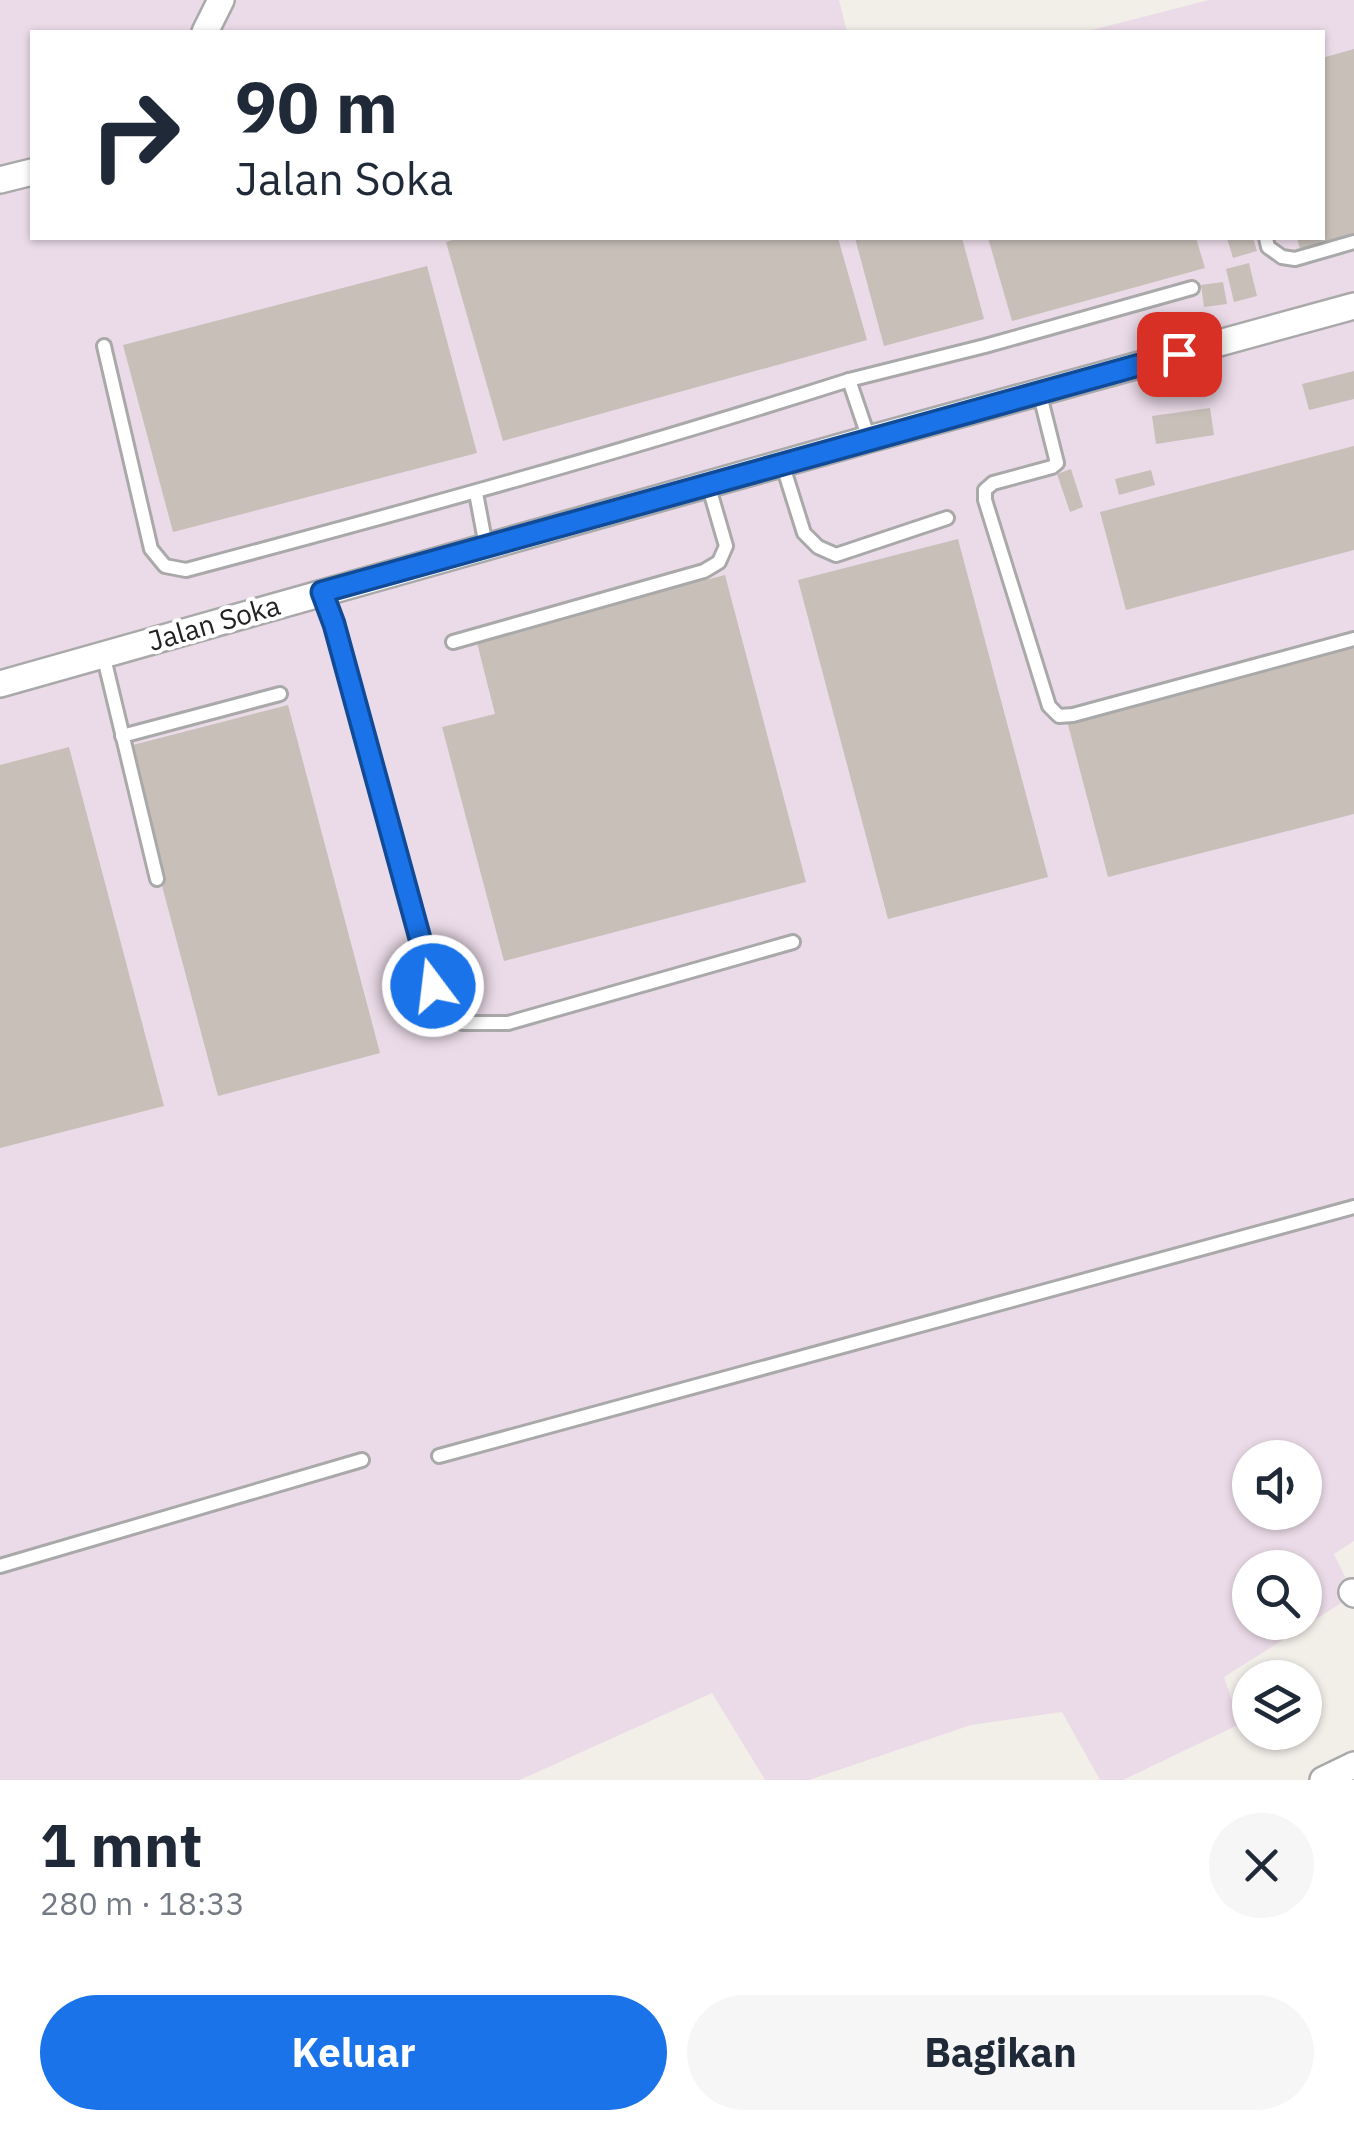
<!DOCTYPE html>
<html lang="id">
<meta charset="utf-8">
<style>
:root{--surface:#fff;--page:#f6f6f7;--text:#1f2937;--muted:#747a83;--accent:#1a73e8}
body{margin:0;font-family:"IBM Plex Sans",sans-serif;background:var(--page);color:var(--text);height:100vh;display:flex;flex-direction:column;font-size:38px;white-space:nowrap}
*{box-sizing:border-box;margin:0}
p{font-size:32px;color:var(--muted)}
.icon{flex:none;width:55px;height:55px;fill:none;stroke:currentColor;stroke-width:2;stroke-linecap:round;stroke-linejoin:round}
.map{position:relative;height:1780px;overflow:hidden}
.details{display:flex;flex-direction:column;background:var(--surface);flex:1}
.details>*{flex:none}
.banner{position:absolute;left:30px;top:30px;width:1295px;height:210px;border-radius:0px;box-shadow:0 2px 8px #0004;background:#fff;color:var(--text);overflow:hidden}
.tools{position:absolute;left:1232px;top:1440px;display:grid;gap:20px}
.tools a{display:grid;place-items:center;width:90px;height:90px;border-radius:50%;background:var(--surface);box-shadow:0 2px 8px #0004;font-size:50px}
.pin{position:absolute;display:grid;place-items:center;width:85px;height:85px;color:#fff;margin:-42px;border-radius:20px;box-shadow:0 5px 15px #0006}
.me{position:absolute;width:110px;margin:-55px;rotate:345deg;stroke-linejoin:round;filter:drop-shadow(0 0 8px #0008)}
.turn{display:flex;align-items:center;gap:35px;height:210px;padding:0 40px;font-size:45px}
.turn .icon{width:130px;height:130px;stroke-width:2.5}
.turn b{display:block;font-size:70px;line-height:85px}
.round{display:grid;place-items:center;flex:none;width:105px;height:105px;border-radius:52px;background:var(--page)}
.overview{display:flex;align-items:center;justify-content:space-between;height:170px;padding:0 40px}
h1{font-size:60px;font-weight:700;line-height:75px}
.button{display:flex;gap:20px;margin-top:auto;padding:20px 40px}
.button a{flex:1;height:115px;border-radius:60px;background:var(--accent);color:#fff;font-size:40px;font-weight:700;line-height:115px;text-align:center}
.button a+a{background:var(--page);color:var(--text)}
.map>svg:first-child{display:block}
</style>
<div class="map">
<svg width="1354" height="1780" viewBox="0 0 1354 1780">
<rect width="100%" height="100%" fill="#f2efe9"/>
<path fill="#ebdbe8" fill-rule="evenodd" d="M0 0H839L847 32H32V238H1322V32H1084L1209 0H1354V1541L1334 1554 1354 1595 1224 1677 1240 1724 1123 1780H1100L1062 1712 971 1725 809 1780H765L712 1693 520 1780H0ZM1250 1458H1305V1512H1250ZM1250 1568H1305V1622H1250Z"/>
<g fill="#c7bfb8">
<polygon points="1354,49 1354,237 1301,252 1297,238 1322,238 1322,58"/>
<polygon points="460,238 838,238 867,340 503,441 446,242"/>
<polygon points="855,238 962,238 984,319 884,346"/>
<polygon points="988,238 1196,238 1205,268 1012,321"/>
<polygon points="1227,238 1253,238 1257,251 1233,258"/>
<polygon points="1249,263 1257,296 1234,302 1226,269"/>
<polygon points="427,266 477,453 173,532 123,345"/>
<polygon points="1223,282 1227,304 1204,307 1201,285"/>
<polygon points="1354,371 1354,399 1309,410 1302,384"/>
<polygon points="1210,408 1214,435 1156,444 1152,416"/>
<polygon points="1354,446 1354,550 1126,610 1100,512"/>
<polygon points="1071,469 1083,507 1070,512 1057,474"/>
<polygon points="1151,470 1155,485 1119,495 1115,479"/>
<polygon points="958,539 1048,877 888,919 798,580"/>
<polygon points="725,575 806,882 504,961 442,727 495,714 476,639"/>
<polygon points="1354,647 1354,814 1108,877 1067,721"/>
<polygon points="288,705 380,1053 218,1096 125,747"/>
<polygon points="69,747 164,1106 0,1148 0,765"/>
</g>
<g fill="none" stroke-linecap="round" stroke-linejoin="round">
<defs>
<g id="lane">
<polyline points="1266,238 1268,247 1282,257 1295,259 1354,242"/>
<path d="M104 346 151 549 165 566 186 570C408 511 630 450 849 380"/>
<polyline points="1039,391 1057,463 1052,467 993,483 985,490 985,500 1049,706 1059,716 1073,715 1354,639"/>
<polyline points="869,439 849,380 985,346 1192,288"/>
<polyline points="782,463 804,533 818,547 836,555 947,518"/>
<polyline points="476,493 486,546"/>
<polyline points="322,592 333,624 433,986 463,1023 508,1023 793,942"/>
<polyline points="453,642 704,571 719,562 726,546 708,484"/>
<polyline points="103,654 157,879"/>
<polyline points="122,736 280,694"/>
<polyline points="439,1456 1354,1207"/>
<polyline points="0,1566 362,1460"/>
</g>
<g id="street">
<polyline points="205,32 221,0"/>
<polyline points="0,180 32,172"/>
<polyline points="0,684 869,439 1354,306"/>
<polyline points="1352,1592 1354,1594"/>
<polyline points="1323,1780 1354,1765"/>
</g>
</defs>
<use href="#lane" stroke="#a9a9a9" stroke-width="18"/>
<use href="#street" stroke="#a9a9a9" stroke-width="30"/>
<use href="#lane" stroke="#fff" stroke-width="12"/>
<use href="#street" stroke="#fff" stroke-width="25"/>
</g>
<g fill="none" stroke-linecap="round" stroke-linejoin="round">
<defs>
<polyline id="route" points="433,986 334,624 322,592 1179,354"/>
</defs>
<use href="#route" stroke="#114b97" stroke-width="25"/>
<use href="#route" stroke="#1a73e8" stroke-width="18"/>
</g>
<g text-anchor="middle" stroke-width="8" stroke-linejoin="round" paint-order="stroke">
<g font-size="28" fill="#222" stroke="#fff">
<text transform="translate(214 623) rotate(-16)" y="10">Jalan Soka</text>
</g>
</g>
</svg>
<div class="tools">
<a><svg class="icon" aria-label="sound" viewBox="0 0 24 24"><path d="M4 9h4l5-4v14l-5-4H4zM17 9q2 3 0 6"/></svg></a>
<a><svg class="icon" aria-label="search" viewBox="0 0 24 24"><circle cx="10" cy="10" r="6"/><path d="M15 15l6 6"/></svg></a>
<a><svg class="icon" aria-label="layers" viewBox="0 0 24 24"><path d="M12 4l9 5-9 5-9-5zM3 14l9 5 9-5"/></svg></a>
</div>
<div class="pin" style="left:1179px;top:354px;background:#d93025"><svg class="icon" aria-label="arrive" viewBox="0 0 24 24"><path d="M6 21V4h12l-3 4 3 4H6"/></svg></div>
<svg class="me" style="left:433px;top:986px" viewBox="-20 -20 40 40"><circle r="17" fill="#1a73e8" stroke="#fff" stroke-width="3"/><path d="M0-11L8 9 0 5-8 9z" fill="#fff"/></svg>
<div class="banner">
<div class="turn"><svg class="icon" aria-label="right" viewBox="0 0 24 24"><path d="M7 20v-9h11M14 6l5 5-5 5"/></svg><div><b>90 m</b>Jalan Soka</div></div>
</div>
</div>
<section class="details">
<div class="overview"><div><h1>1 mnt</h1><p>280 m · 18:33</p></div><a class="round"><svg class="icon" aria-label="close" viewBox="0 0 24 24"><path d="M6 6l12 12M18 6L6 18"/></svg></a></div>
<div class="button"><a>Keluar</a><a>Bagikan</a></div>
</section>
